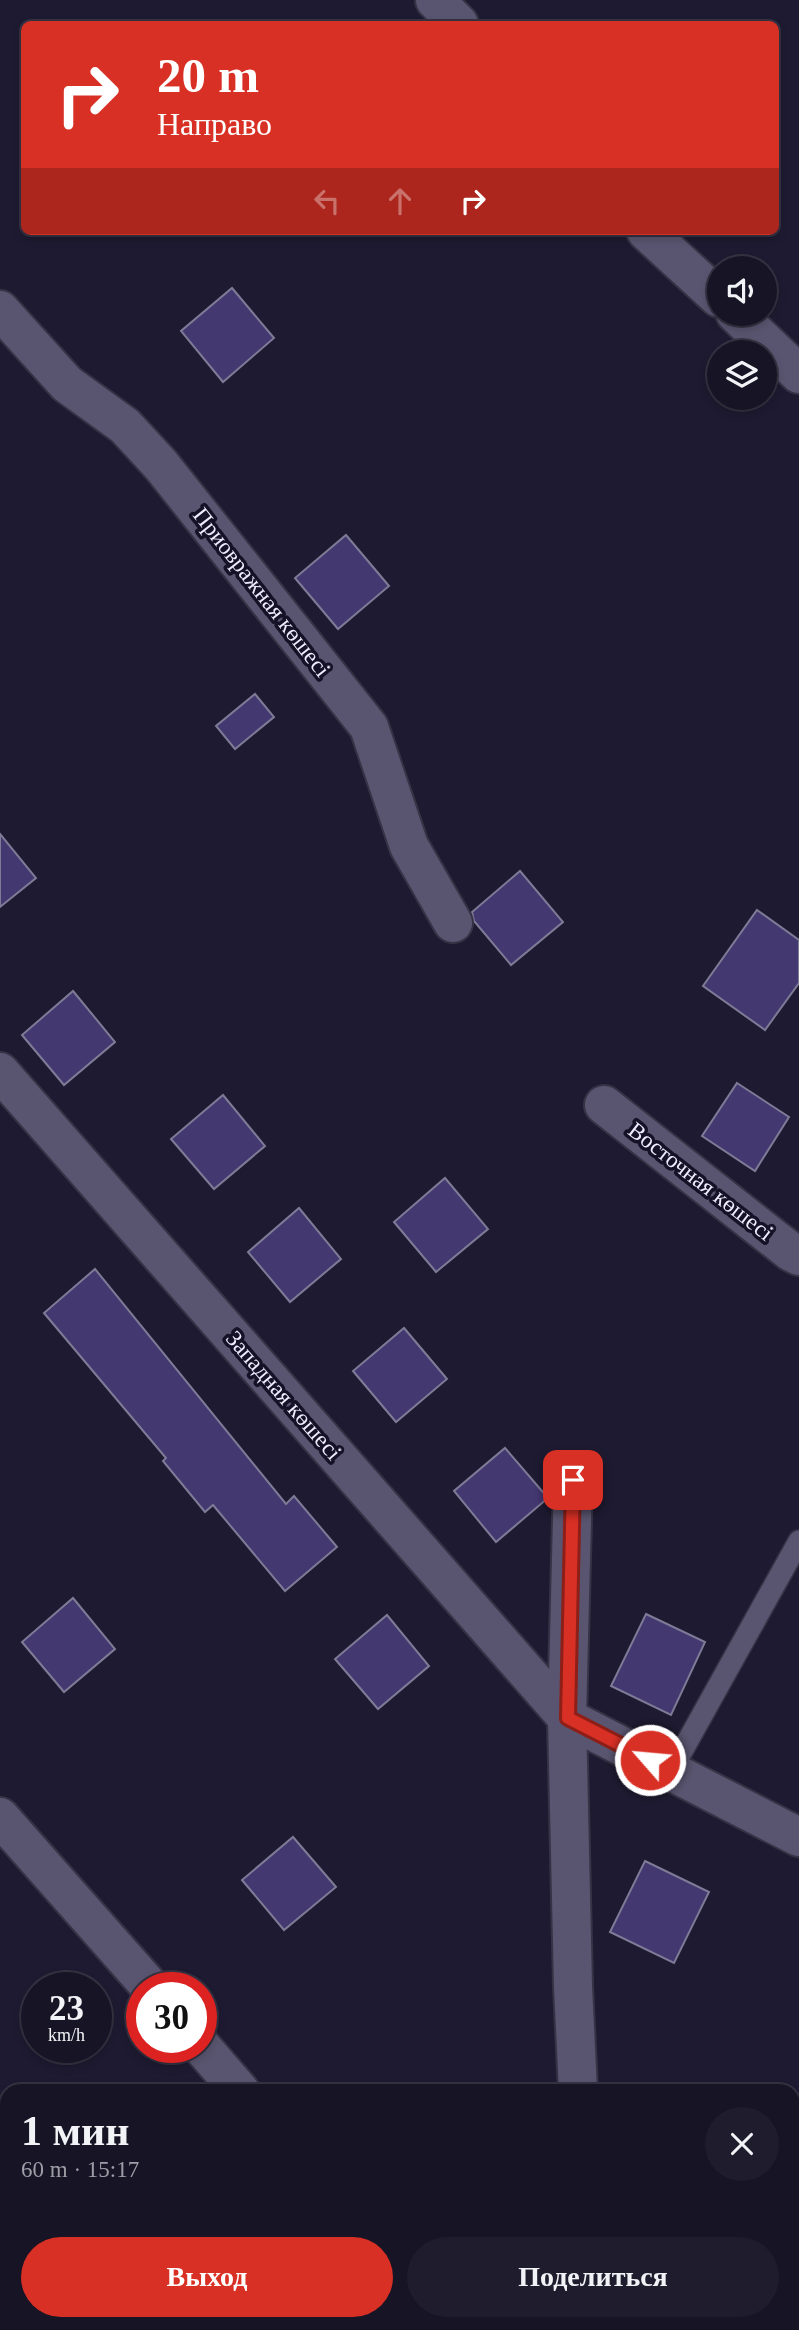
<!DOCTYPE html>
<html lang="ru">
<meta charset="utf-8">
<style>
:root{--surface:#161425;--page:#1f1d2d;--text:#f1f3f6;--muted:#9e9ea7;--line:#353342;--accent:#d93025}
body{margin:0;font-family:Georgia,serif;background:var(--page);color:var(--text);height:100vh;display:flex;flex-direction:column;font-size:26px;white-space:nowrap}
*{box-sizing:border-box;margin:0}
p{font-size:23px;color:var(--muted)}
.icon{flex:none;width:38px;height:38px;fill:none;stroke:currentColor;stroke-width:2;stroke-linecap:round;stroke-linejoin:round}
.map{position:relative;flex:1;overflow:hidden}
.drawer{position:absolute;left:0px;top:2084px;width:800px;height:247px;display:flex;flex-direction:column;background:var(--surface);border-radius:21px 21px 0 0;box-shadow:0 4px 10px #0003,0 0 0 2px var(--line)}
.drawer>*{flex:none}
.hud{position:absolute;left:21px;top:21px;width:758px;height:214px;border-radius:10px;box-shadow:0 4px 10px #0003,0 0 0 2px var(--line);background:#d93025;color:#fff;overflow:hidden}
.tools{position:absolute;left:707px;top:256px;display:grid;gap:14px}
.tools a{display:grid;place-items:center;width:70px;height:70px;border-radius:50%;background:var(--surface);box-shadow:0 4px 10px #0003,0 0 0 2px var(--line);font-size:35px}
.speed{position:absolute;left:21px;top:1972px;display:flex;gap:14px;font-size:35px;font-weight:700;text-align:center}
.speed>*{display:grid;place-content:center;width:91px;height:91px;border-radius:50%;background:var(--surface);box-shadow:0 4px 10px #0003,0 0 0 2px var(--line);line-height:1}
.speed small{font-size:18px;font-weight:400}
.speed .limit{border:10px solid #d22;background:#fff;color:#111}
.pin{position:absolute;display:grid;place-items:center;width:60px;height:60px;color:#fff;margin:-30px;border-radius:14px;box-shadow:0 4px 10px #0006}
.me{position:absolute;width:77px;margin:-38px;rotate:297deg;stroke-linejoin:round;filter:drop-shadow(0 0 5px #0008)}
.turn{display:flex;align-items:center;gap:24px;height:147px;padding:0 21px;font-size:32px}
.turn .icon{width:91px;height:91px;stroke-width:2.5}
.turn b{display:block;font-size:49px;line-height:60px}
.lanes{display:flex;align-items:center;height:66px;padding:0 21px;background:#0003;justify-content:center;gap:35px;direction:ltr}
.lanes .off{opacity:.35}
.round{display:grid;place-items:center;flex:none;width:74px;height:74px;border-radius:37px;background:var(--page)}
.summary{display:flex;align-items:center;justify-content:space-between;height:119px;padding:0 21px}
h1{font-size:42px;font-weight:800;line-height:52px}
.primary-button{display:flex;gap:14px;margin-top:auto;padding:14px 21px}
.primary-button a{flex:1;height:80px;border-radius:42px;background:var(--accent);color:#fff;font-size:28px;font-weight:800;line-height:80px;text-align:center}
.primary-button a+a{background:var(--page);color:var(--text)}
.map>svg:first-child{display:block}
</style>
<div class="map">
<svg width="799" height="2330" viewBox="0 0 799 2330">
<rect width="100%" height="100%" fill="#1e1a31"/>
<g fill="#443871" stroke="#7e7b97" stroke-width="2">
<polygon points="232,288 274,338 223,382 181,331"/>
<polygon points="346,535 389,586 338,629 295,578"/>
<polygon points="255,694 274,717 235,749 216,726"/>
<polygon points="0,834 36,878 0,907"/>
<polygon points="520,871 563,922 511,965 474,921 472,912"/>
<polygon points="757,910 799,940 799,983 765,1030 703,986"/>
<polygon points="73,991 115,1042 64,1085 22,1035"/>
<polygon points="737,1083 789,1117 755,1171 702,1136"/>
<polygon points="223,1095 265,1146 214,1189 171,1139"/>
<polygon points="445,1178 488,1229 436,1272 394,1222"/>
<polygon points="299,1208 341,1259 290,1302 248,1252"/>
<polygon points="95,1269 286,1504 294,1496 337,1547 285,1591 213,1505 205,1512 163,1461 166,1458 44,1313"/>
<polygon points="404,1328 447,1379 396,1422 353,1371"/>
<polygon points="505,1448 548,1498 496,1542 454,1491"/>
<polygon points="73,1598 115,1649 64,1692 22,1642"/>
<polygon points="646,1614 705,1642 671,1715 611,1686"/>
<polygon points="387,1615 429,1666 378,1709 335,1659"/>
<polygon points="293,1837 336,1887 284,1930 242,1880"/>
<polygon points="645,1861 709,1892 674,1963 610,1932"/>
</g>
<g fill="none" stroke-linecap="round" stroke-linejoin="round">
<defs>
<polyline id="lane" points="671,1771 799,1541"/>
<g id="street">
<polyline points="435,0 459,24"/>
<polyline points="646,231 719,298"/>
<polyline points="0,310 67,384 125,426 161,465 369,727 409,846 453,923"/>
<polyline points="735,313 799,374"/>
<polyline points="0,1072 567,1718 799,1837"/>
<polyline points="604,1105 791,1252 799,1256"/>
<polyline points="573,1480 567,1718 573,1986 578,2091"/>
<polyline points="0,1817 151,1988"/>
<polyline points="201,2046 240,2091"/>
<polyline points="793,2272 799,2260"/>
<polyline points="441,2324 446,2330"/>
<polyline points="575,2330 575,2324"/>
<polyline points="763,2330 766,2324"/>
</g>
</defs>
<use href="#lane" stroke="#373346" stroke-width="24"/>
<use href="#street" stroke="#373346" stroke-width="42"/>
<use href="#lane" stroke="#595570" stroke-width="21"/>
<use href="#street" stroke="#595570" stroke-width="38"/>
</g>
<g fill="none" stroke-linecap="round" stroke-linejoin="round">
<defs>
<polyline id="route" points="573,1480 568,1718 650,1760"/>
</defs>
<use href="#route" stroke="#8d1f18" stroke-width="18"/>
<use href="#route" stroke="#d93025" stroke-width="12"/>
</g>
<g text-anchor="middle" stroke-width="7" stroke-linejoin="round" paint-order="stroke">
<g font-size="23" fill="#eeecfd" stroke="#151127">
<text transform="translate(262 592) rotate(52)" y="8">Приовражная көшесі</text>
<text transform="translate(701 1181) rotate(38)" y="8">Восточная көшесі</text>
<text transform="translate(284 1395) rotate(49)" y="8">Западная көшесі</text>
</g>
</g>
</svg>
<div class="tools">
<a><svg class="icon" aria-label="sound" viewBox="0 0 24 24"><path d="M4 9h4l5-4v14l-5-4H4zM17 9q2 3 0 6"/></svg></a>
<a><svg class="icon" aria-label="layers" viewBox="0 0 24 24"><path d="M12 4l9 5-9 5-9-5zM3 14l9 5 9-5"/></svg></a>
</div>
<div class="speed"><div>23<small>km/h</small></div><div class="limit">30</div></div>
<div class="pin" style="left:573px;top:1480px;background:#d93025"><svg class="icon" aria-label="arrive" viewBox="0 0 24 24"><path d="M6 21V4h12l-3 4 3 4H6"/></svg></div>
<svg class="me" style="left:650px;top:1760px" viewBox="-20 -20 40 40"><circle r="17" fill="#d93025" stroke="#fff" stroke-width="3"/><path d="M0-11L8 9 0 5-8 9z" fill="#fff"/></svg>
<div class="hud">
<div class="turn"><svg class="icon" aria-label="right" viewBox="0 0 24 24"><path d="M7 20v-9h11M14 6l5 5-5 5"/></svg><div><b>20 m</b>Направо</div></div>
<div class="lanes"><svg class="icon off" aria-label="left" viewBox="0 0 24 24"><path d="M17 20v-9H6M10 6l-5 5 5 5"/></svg><svg class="icon off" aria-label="ahead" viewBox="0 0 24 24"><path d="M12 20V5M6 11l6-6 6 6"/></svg><svg class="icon" aria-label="right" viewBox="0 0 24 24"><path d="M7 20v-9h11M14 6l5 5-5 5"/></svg></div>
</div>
<section class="drawer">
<div class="summary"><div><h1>1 мин</h1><p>60 m · 15:17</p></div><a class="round"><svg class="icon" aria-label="close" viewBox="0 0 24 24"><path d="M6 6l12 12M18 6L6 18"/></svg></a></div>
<div class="primary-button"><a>Выход</a><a>Поделиться</a></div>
</section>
</div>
